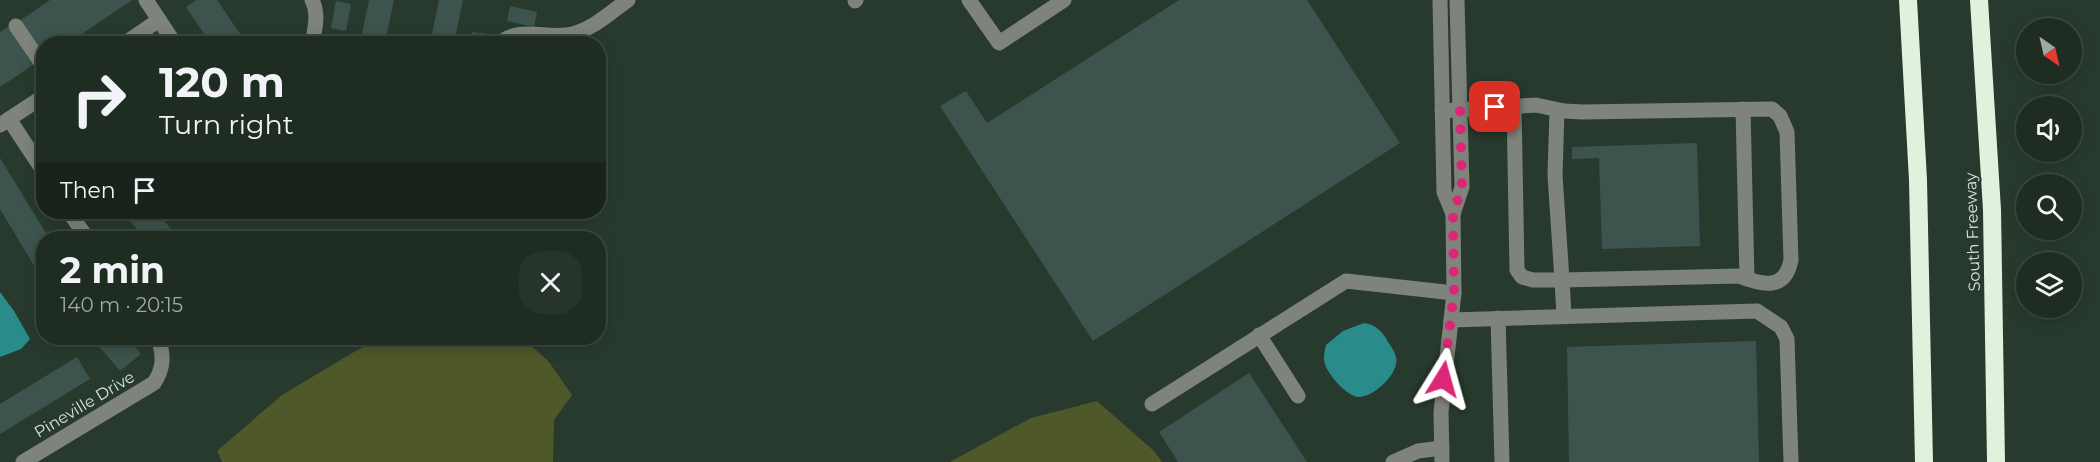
<!DOCTYPE html>
<meta charset="utf-8">
<style>
:root{--surface:#1e2c22;--page:#26342a;--text:#f1f3f6;--muted:#a1a7a5;--line:#3c4840}
body{margin:0;font-family:Montserrat,sans-serif;background:var(--page);color:var(--text);height:100vh;display:flex;flex-direction:column;font-size:22px;white-space:nowrap}
*{box-sizing:border-box;margin:0}
p{font-size:20px;color:var(--muted)}
.icon{flex:none;width:33px;height:33px;fill:none;stroke:currentColor;stroke-width:2;stroke-linecap:round;stroke-linejoin:round}
.map{position:relative;flex:1;overflow:hidden}
.details{position:absolute;left:36px;top:231px;width:570px;height:114px;display:flex;flex-direction:column;background:var(--surface);border-radius:24px;box-shadow:0 3px 15px #0003,0 0 0 2px var(--line)}
.details>*{flex:none}
.top-card{position:absolute;left:36px;top:36px;width:570px;height:183px;border-radius:24px;box-shadow:0 3px 15px #0003,0 0 0 2px var(--line);background:#1e2c22;color:var(--text);overflow:hidden}
.needle{width:39px;rotate:146deg}
.controls{position:absolute;left:2016px;top:18px;display:grid;gap:12px}
.controls a{display:grid;place-items:center;width:66px;height:66px;border-radius:50%;background:var(--surface);box-shadow:0 3px 15px #0003,0 0 0 2px var(--line);font-size:30px}
.pin{position:absolute;display:grid;place-items:center;width:51px;height:51px;color:#fff;margin:-26px;border-radius:12px;box-shadow:0 3px 9px #0006}
.me{position:absolute;width:66px;margin:-33px;rotate:8deg;stroke-linejoin:round;filter:drop-shadow(0 0 4px #0008)}
.turn{display:flex;align-items:center;gap:21px;height:126px;padding:0 24px;font-size:27px}
.turn .icon{width:78px;height:78px;stroke-width:2.5}
.turn b{display:block;font-size:42px;line-height:51px}
.then{display:flex;align-items:center;height:57px;padding:0 24px;background:#0003;gap:12px;font-size:22px}
.round{display:grid;place-items:center;flex:none;width:63px;height:63px;border-radius:24px;background:var(--page)}
.headline{display:flex;align-items:center;justify-content:space-between;height:102px;padding:0 24px}
h1{font-size:36px;font-weight:700;line-height:45px}
.map>svg:first-child{display:block}
</style>
<div class="map">
<svg width="2100" height="462" viewBox="0 0 2100 462">
<rect width="100%" height="100%" fill="#283a2e"/>
<g fill="#4f5828">
<polygon points="386,338 523,338 549,362 572,395 554,420 553,462 222,462 217,451 282,395 359,349"/>
<polygon points="1097,401 1155,452 1162,462 950,462 1031,418"/>
</g>
<g fill="#298c8a">
<polygon points="0,292 14,311 30,339 21,349 0,357"/>
<path d="M1364 323C1375 324 1383 332 1388 342 1392 348 1398 356 1396 364 1394 377 1374 396 1360 397 1347 398 1324 371 1324 359 1324 354 1325 349 1326 345L1343 331Z"/>
</g>
<g fill="#3c544d">
<polygon points="50,0 132,0 67,44 44,44 44,53 21,20"/>
<polygon points="196,0 217,0 247,44 211,44 186,7"/>
<polygon points="369,0 394,0 386,38 362,34"/>
<polygon points="439,0 463,0 454,44 430,44"/>
<polygon points="1179,0 1307,0 1400,143 1093,341 940,106 966,91 987,123"/>
<polygon points="336,1 351,4 346,31 331,28"/>
<polygon points="510,6 537,12 534,27 507,21"/>
<polygon points="8,27 33,65 0,87 0,32"/>
<polygon points="472,32 489,34 487,44 470,44"/>
<polygon points="1697,143 1700,246 1602,249 1599,158 1572,159 1572,147"/>
<polygon points="0,158 49,238 44,238 44,264 36,269 0,209"/>
<polygon points="142,212 156,212 179,238 145,238 130,221"/>
<polygon points="92,338 127,338 141,354 120,371"/>
<polygon points="1756,341 1759,462 1569,462 1567,347"/>
<polygon points="77,357 90,379 0,434 0,404"/>
<polygon points="1249,373 1307,462 1178,462 1159,432"/>
</g>
<g fill="none" stroke-linecap="round" stroke-linejoin="round">
<g stroke="#7e837b" stroke-width="15">
<polyline points="146,0 175,44"/>
<polyline points="969,0 999,43 1064,0"/>
<polyline points="1440,0 1444,192 1453,214"/>
<polyline points="855,1 856,0"/>
<polyline points="16,26 44,67"/>
<polyline points="124,44 159,20"/>
<path d="M312 44C315 29 319 14 312 0"/>
<path d="M499 44C519 25 548 40 572 34 593 29 611 12 628 0"/>
<polyline points="1514,106 1517,270 1522,277 1533,280 1562,280 1555,175 1557,110"/>
<polyline points="1743,109 1747,279"/>
<path d="M1442 111 1536 105 1564 111 1582 112 1772 109 1780 116 1787 132 1791 260C1785 291 1762 285 1739 276L1562 280 1564 316"/>
<polyline points="9,119 44,172"/>
<polyline points="0,125 44,96"/>
<polyline points="69,212 87,238"/>
<polyline points="1498,318 1502,462"/>
<polyline points="1451,320 1757,311 1781,327 1787,339 1791,462"/>
<polyline points="1259,335 1298,396"/>
<polyline points="1152,404 1346,281 1454,293"/>
<path d="M23 462 154 383C164 368 164 355 158 338"/>
<polyline points="1393,462 1418,451 1442,448"/>
<polyline points="1442,462 1441,412 1454,293 1453,214 1462,187 1457,0"/>
</g>
<g stroke="#e2f1dd" stroke-width="18">
<polyline points="1908,0 1918,180 1924,462"/>
<polyline points="1979,0 1992,210 1996,462"/>
</g>
</g>
<g fill="none" stroke-linecap="round" stroke-linejoin="round">
<polyline stroke="#db2777" stroke-width="10" stroke-dasharray="0 18" points="1443,379 1454,293 1453,214 1462,187 1460,110 1495,107"/>
</g>
<g text-anchor="middle" stroke-width="4.5" stroke-linejoin="round" paint-order="stroke">
<g font-size="16" fill="#d8e2db" stroke="#283a2e">
<text transform="translate(1972 232) rotate(-92)" y="6">South Freeway</text>
<text transform="translate(84 404) rotate(-31)" y="6">Pineville Drive</text>
</g>
</g>
</svg>
<div class="controls">
<a><svg class="needle" viewBox="-14 -14 28 28"><path d="M0-13l5 13h-10z" fill="#e53935"/><path d="M0 13l5-13h-10z" fill="#a1a7a5"/></svg></a>
<a><svg class="icon" aria-label="sound" viewBox="0 0 24 24"><path d="M4 9h4l5-4v14l-5-4H4zM17 9q2 3 0 6"/></svg></a>
<a><svg class="icon" aria-label="search" viewBox="0 0 24 24"><circle cx="10" cy="10" r="6"/><path d="M15 15l6 6"/></svg></a>
<a><svg class="icon" aria-label="layers" viewBox="0 0 24 24"><path d="M12 4l9 5-9 5-9-5zM3 14l9 5 9-5"/></svg></a>
</div>
<div class="pin" style="left:1495px;top:107px;background:#d93025"><svg class="icon" aria-label="arrive" viewBox="0 0 24 24"><path d="M6 21V4h12l-3 4 3 4H6"/></svg></div>
<svg class="me" style="left:1443px;top:379px" viewBox="-20 -20 40 40"><path d="M0-17L14 15 0 8-14 15z" fill="#db2777" stroke="#fff" stroke-width="4"/></svg>
<div class="top-card">
<div class="turn"><svg class="icon" aria-label="right" viewBox="0 0 24 24"><path d="M7 20v-9h11M14 6l5 5-5 5"/></svg><div><b>120 m</b>Turn right</div></div>
<div class="then">Then<svg class="icon" aria-label="arrive" viewBox="0 0 24 24"><path d="M6 21V4h12l-3 4 3 4H6"/></svg></div>
</div>
<section class="details">
<div class="headline"><div><h1>2 min</h1><p>140 m · 20:15</p></div><a class="round"><svg class="icon" aria-label="close" viewBox="0 0 24 24"><path d="M6 6l12 12M18 6L6 18"/></svg></a></div>
</section>
</div>
